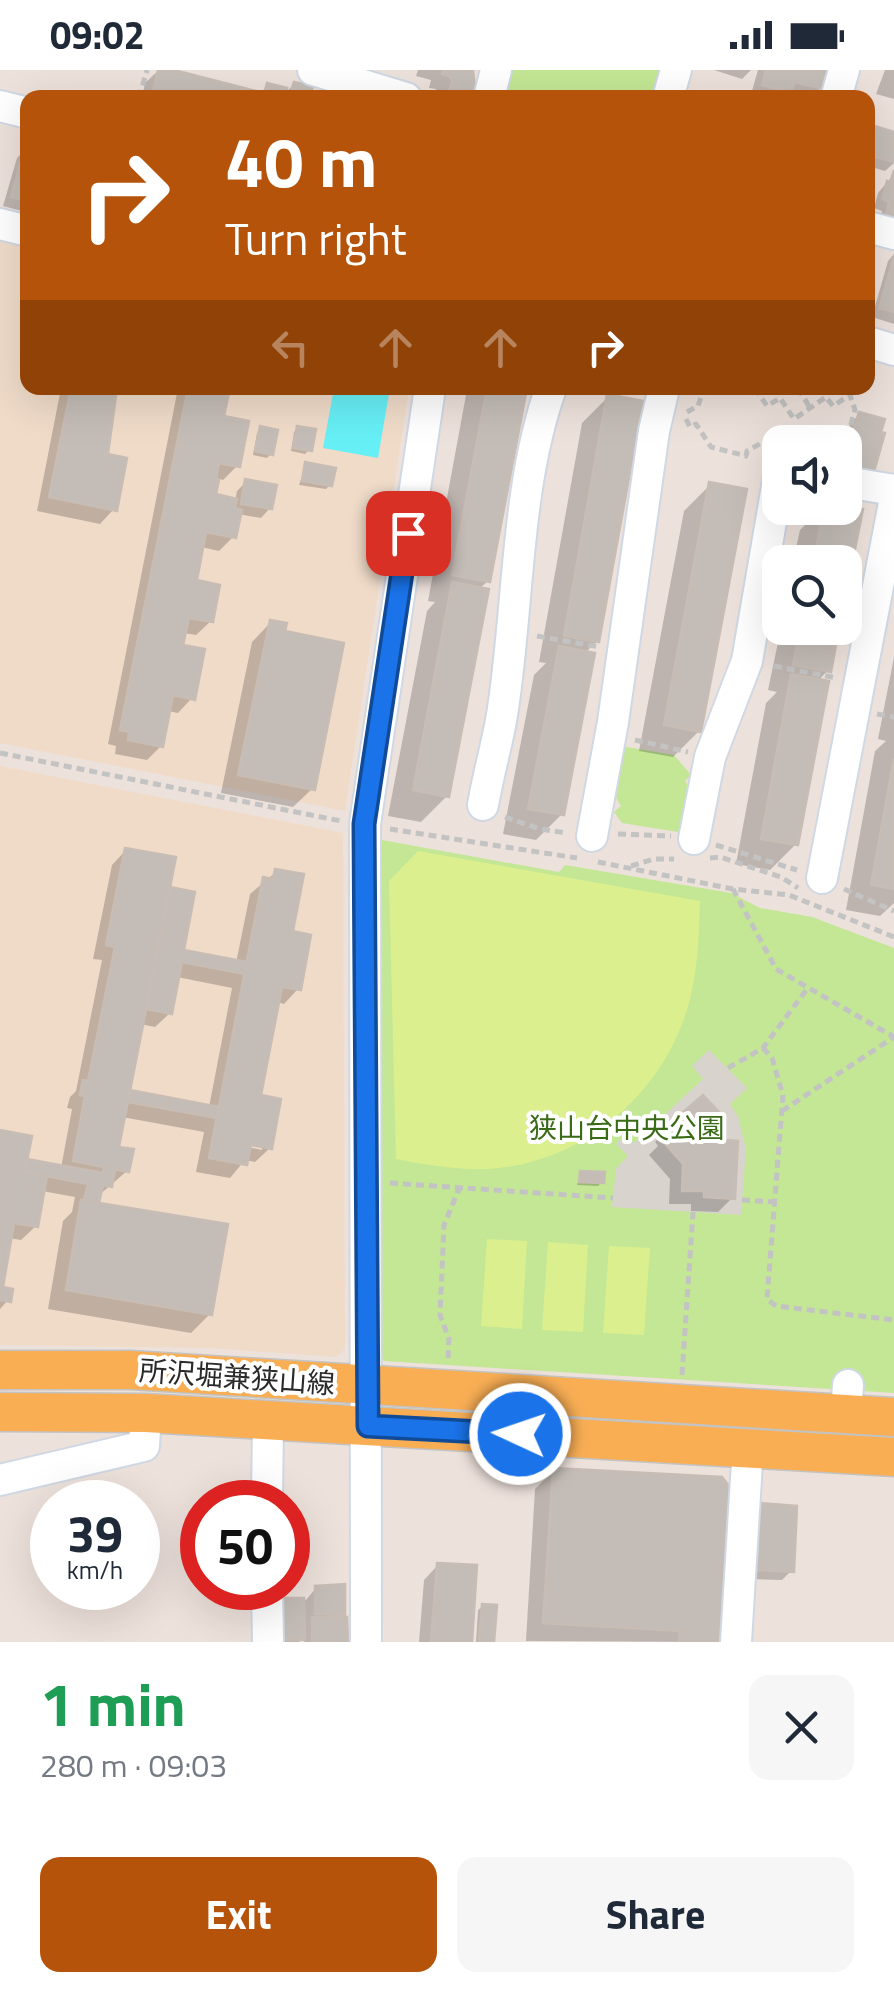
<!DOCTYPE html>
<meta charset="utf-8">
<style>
:root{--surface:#fff;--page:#f6f6f7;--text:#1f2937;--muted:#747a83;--accent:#b45309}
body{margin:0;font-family:"Titillium Web","Noto Sans JP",sans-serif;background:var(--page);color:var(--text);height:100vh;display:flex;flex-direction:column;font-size:38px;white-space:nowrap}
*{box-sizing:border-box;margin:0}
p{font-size:32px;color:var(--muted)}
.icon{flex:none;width:55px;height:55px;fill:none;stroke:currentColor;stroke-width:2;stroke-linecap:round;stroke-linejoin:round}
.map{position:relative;height:1572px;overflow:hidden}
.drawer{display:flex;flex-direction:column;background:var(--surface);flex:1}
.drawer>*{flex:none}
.hud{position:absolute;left:20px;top:20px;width:855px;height:305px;border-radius:20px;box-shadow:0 10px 40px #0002;background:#b45309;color:#fff;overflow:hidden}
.controls{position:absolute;left:762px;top:355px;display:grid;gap:20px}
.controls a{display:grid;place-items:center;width:100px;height:100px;border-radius:20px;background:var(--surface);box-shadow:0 10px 40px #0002;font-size:50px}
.speed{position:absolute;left:30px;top:1410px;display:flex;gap:20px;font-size:50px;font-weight:700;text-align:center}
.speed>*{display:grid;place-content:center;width:130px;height:130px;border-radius:50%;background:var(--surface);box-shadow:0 10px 40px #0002;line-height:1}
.speed small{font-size:25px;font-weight:400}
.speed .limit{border:15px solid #d22;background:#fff;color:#111}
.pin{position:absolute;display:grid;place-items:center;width:85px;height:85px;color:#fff;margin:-42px;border-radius:20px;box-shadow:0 5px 15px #0006}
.me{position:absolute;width:110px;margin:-55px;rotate:273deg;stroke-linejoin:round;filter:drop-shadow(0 0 8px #0008)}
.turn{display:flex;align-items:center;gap:35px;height:210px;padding:0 40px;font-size:45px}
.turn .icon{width:130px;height:130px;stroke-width:2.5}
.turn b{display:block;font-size:70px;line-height:85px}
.lanes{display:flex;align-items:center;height:95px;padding:0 40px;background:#0003;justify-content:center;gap:50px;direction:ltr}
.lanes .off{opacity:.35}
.round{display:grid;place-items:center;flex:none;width:105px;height:105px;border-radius:20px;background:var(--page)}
.summary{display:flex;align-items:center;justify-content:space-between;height:170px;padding:0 40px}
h1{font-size:60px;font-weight:700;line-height:75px;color:#1e9e55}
.primary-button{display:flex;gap:20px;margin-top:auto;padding:20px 40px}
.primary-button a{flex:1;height:115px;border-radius:20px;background:var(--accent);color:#fff;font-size:40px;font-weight:700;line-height:115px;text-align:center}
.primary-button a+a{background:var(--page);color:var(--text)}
.status{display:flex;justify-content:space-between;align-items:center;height:70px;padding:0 50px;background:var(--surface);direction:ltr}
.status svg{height:28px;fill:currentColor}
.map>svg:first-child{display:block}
</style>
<div class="status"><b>09:02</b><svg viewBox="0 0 49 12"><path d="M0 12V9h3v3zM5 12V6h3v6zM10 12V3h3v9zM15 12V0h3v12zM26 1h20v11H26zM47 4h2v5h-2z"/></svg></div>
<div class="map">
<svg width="894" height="1572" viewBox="0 0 894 1572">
<rect width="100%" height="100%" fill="#ede1db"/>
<g fill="#f0dbc9">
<polygon points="0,164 27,171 28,318 409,318 345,741 0,673"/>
<polygon points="0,696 343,763 345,1279 336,1287 209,1278 0,1275"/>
</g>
<g fill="#c3e794">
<polygon points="508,0 664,0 657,27 501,28"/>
<polygon points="627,677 674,685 691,705 685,711 699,731 694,751 678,762 622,753 614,742 621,736 609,716 616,682"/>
<polygon points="376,769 559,802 565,795 731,823 760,838 812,847 894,878 894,1323 384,1291 377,1282"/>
</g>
<g fill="#dcef8f">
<path d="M418 781 700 831C699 874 697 919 680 959 648 1037 572 1095 487 1099 457 1100 426 1095 396 1089L389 811Z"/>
<polygon points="487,1169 527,1171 522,1259 481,1256"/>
<polygon points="548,1172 588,1175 583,1262 542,1260"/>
<polygon points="609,1176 650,1178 644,1265 603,1263"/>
</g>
<polygon fill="#d9d3ce" points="709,980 747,1018 730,1034 738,1046 746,1079 741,1145 612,1137 616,1098 628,1086 616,1074 625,1065 634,1073 703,1009 692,996"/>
<polygon fill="#67eff6" points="334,318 390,318 378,388 323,378"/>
<g fill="#0003" fill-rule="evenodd">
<polygon points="159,0 259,25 268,15 281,27 294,14 307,28 142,28 145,13"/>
<polygon points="418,0 471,0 472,17 462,28 439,28 436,19 429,18 431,10 416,6"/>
<polygon points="714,0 751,0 742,9"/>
<polygon points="758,0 825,0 820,18 811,28 750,28"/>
<polygon points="885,0 894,0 894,29 876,24"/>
<polygon points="868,57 894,64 894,93 885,101 868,96"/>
<polygon points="26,79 28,136 22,141 3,136 17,88"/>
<polygon points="894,104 894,159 878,155 882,141 874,138 878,123"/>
<polygon points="894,184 894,254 872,247 888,191"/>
<polygon points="61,318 114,318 107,355 105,386 114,439 100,454 37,441"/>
<polygon points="178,318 228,318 222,348 237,396 223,410 216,408 213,426 235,431 237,421 246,412 270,438 261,448 238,444 234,466 219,481 201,477 194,512 211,551 196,565 183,563 181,577 192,628 178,643 168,641 161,676 147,690 115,684 116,676 108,674"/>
<polygon points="473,318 524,318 488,511 479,519 447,726 421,752 388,746 427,541 435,532 428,531 466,325"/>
<polygon points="608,327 597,571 584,584 562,744 536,770 503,764 534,605 546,593 539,592 582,353"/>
<polygon points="859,345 870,404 845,408 845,372 850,354"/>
<polygon points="298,358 309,380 305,384 291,381 294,362"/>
<polygon points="261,359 271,384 267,388 253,385 257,363"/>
<polygon points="306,395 330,415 326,419 299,415"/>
<polygon points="710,415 699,661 673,687 639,681 684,441"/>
<polygon points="822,438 860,441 845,516 845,492 793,492 800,460"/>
<polygon points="270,553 282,563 312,719 293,737 221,723 252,572"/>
<polygon points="781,558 837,558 828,600 817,612 796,774 770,800 736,794 766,633 777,622 768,620"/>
<polygon points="894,587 894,833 880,846 846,840 875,681 886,671 878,669"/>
<path d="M126 780 167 819 181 882 236 893 250 824 276 802 290 863 298 919 284 934 277 932 258 1027 270 1078 255 1092 245 1090 230 1108 196 1102 204 1062 122 1047 116 1079 127 1101 98 1126 97 1135 210 1244 191 1263 48 1239 63 1151 72 1142 75 1127 42 1121 36 1156 21 1170 9 1168 0 1219 8 1230 0 1239V1063L24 1091 61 1098 72 1039 67 1038 70 1027 76 1021 102 890 93 889 112 795ZM177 907 232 918 209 1037 127 1022 140 954 155 957 170 943ZM238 1075H262V1080Z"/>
<polygon points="702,1028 700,1058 732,1128 718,1142 691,1141 691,1134 669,1134 670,1109 649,1085 658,1076 655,1072"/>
<polygon points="581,1103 602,1112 598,1116 577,1115"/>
<polygon points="554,1400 717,1572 526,1571 535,1419"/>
<polygon points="761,1436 792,1500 782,1510 748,1509 751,1445"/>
<polygon points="438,1495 469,1572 419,1572 424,1510"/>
<polygon points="316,1518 343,1544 337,1550 345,1572 304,1572 304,1568 299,1572 270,1572 276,1530 306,1530"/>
<polygon points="483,1536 491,1572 476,1572 478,1540"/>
</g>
<g fill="#c4bdb7" stroke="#c8bdb5" stroke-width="2.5">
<polygon points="158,0 174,0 260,22 258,28 151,28"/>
<polygon points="443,0 473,0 475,18 468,25 447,28 452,11 450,6 442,4"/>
<polygon points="766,0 828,0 823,19 794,12 791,23 762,15"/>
<polygon points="294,12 313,16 310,28 289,28"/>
<polygon points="267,13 287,18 284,28 263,28"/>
<polygon points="868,54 894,62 894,92 868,85"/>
<polygon points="25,76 28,76 28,132 11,127"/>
<polygon points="894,100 894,148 886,145 889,132 882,129 887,111 890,113"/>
<polygon points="894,187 894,242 879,238"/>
<polygon points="71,318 117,318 108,384 127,388 117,441 49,427"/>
<polygon points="188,318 230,318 224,346 249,351 240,397 219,393 216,409 219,410 216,424 237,429 235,438 242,440 236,468 206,462 197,510 220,515 213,552 189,548 183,575 205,579 195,630 173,625 163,677 128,670 129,662 120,660"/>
<polygon points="487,318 527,318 490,512 452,505"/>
<polygon points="607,324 643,331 599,572 564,566"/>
<polygon points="859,342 885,349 881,362 885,363 873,405 845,396 845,375 849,376"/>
<polygon points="260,356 278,360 273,385 255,381"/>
<polygon points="297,356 316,359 312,381 293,378"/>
<polygon points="305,392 336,398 332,416 302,411"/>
<polygon points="245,409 277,415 272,439 241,434"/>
<polygon points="709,412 747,419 701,662 664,655"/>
<polygon points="845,435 863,439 845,529 845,492 813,492 824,438"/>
<polygon points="452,512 489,519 449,727 413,720"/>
<polygon points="270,550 287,553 285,561 344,573 315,720 238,705"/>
<polygon points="800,558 839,558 831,602 793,595"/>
<polygon points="559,576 595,583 564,745 528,739"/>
<polygon points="791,604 829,611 798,775 761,769"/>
<polygon points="894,688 894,819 871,815"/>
<polygon points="125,778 176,787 119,1077 134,1079 129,1102 73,1091 85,1026 80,1025 83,1010 88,1011 115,877 106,875"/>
<polygon points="275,799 304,804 293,861 311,865 301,920 282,917 261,1025 281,1029 272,1079 251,1075 247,1095 209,1088 263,807 273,809"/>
<polygon points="170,817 195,822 184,880 247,892 245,904 182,892 172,944 146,939"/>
<polygon points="130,1020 219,1037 217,1048 128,1032"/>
<polygon points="703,1025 719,1042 702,1057 714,1069 738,1071 735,1129 704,1127 704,1121 682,1121 683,1094 661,1069 671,1060 667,1056"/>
<polygon points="0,1060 32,1066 25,1102 47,1106 38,1157 14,1153 3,1217 13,1219 11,1232 0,1230"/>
<polygon points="27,1089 103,1103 104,1097 115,1099 112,1117 103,1115 99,1133 84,1130 88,1114 25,1102"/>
<polygon points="580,1101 605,1102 604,1113 579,1112"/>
<polygon points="81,1130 228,1154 212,1245 66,1220"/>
<polygon points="553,1398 722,1407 729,1416 720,1572 679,1572 680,1561 543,1553"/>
<polygon points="760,1433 797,1436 794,1502 756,1500"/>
<polygon points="437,1493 477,1495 472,1572 431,1572"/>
<polygon points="345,1514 345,1545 315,1544 315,1516"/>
<polygon points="275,1528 304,1528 305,1570 279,1570"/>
<polygon points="482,1534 497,1535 494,1572 479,1572"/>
<polygon points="312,1547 347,1547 348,1572 312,1572"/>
</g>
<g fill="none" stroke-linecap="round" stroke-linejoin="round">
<defs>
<g id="minor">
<polyline points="313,0 406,28"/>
<polyline points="489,28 496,0"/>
<polyline points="668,28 676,0"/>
<polyline points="836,28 844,0"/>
<polyline points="0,36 28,43"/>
<polyline points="0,154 28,161"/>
<polyline points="868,157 894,164"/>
<polyline points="868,272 894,280"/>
<polyline points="845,412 894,420"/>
<path d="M483 735C488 705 497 675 502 645 519 539 515 419 551 318"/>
<polyline points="592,766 613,652 654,361 664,318"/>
<polyline points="694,769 710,687 747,591 780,399"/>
<polyline points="822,808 894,433"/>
<polyline points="846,1344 848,1315"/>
<polyline points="0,1410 144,1376 146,1343"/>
<polyline points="267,1432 268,1351"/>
<polyline points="267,1518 268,1572"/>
<polyline points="366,1572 365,754 430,318"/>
<polyline points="736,1572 748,1376"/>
</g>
<g id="major">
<polyline points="0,1300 130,1300 894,1347"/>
<polyline points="0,1342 146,1343 894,1387"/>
</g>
</defs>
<use href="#minor" stroke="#d0d8e4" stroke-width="34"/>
<use href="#major" stroke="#c3c3c3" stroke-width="41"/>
<g stroke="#c3c3c3" stroke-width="5" stroke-dasharray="8 5" stroke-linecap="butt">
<polyline points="139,28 147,0"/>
<polyline points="755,318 767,336 780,328 794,349 826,327 833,336 850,325 855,340 846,372 837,369 837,372"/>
<polyline points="798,318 810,338"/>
<polyline points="687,342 698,336 704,318"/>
<polyline points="686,349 690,357 696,354 711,377 746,386 747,381 763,372 766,377"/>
<polyline points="537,566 600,577"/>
<polyline points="774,596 837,608"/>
<polyline points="877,644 894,647"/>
<polyline points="635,670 688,682"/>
<polyline points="0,683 341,751"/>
<polyline points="505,747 540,759 567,763"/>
<polyline points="390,759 577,788"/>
<polyline points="618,764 671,766"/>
<polyline points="716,775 797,800"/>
<polyline points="710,788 720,787 781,807 798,818"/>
<polyline points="598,792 733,819 789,825 894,867"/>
<polyline points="631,796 654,789 674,789"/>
<polyline points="733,819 776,899 894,967"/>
<polyline points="844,819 894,841"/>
<polyline points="763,978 772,988 783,1025 767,1229 776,1236 894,1250"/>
<polyline points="728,998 763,978 807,919"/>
<polyline points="782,1041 894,967"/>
<polyline points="390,1113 613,1128"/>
<polyline points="742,1130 777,1132"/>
<polyline points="448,1288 449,1269 440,1245 444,1155 459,1119"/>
<polyline points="682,1305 693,1142"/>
</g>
<use href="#minor" stroke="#fff" stroke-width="30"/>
<use href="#major" stroke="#f9ae54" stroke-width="38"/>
</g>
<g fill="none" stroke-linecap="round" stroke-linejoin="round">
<defs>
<polyline id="route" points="408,463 364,754 368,1356 520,1364"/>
</defs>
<use href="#route" stroke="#114b97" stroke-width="25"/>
<use href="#route" stroke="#1a73e8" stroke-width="18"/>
</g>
<g text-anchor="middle" stroke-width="8" stroke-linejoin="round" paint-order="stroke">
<g font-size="28" fill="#3a6b16" stroke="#fff">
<text x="627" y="1068">狭山台中央公園</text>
</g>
<g font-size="28" fill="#2a2a2a" stroke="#fff">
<text transform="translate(237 1307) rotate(4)" y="10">所沢堀兼狭山線</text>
</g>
</g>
</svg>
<div class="controls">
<a><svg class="icon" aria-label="sound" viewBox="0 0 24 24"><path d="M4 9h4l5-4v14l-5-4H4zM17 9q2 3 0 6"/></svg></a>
<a><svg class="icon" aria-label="search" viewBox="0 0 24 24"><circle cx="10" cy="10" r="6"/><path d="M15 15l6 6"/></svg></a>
</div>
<div class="speed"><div>39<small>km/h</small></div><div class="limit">50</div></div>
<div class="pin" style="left:408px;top:463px;background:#d93025"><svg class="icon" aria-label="arrive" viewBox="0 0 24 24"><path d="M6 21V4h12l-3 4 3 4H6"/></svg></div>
<svg class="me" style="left:520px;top:1364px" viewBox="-20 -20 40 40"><circle r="17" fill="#1a73e8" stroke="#fff" stroke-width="3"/><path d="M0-11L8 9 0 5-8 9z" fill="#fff"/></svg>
<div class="hud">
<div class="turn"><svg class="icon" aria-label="right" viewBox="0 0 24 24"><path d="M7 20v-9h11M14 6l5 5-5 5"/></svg><div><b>40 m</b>Turn right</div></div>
<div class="lanes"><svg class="icon off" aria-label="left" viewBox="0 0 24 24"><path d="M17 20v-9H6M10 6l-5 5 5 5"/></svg><svg class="icon off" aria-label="ahead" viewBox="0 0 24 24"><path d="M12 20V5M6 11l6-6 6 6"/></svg><svg class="icon off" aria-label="ahead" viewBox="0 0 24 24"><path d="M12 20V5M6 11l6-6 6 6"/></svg><svg class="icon" aria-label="right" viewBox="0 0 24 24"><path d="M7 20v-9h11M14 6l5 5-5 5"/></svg></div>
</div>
</div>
<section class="drawer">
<div class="summary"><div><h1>1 min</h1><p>280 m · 09:03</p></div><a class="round"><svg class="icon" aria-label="close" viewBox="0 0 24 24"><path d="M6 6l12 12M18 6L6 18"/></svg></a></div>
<div class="primary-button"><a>Exit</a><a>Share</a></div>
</section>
